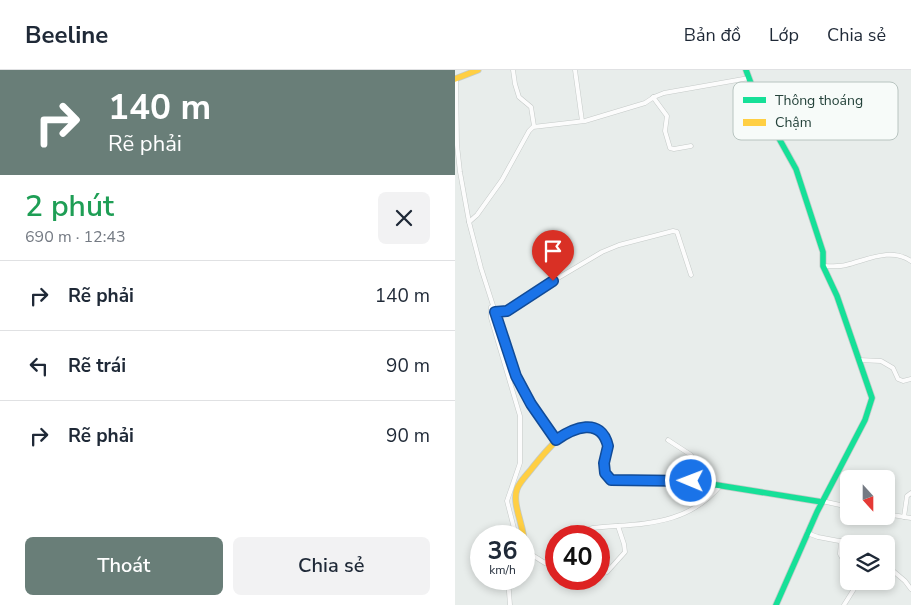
<!DOCTYPE html>
<html lang="vi">
<meta charset="utf-8">
<style>
:root{--surface:#fff;--page:#f2f2f3;--text:#1f2937;--muted:#747a83;--line:#e0e1e3;--accent:#697e78}
body{margin:0;font-family:"Nunito Sans",sans-serif;background:var(--page);color:var(--text);height:100vh;display:flex;flex-direction:column;font-size:19px;white-space:nowrap}
*{box-sizing:border-box;margin:0}
p{font-size:16px;color:var(--muted)}
.icon{flex:none;width:28px;height:28px;fill:none;stroke:currentColor;stroke-width:2;stroke-linecap:round;stroke-linejoin:round}
.map{position:relative;flex:1;overflow:hidden}
.drawer{display:flex;flex-direction:column;background:var(--surface);width:455px}
.drawer>*{flex:none}
.hud{background:#697e78;color:#fff;overflow:hidden}
.needle{width:32px;rotate:159deg}
.controls{position:absolute;left:385px;top:400px;display:grid;gap:10px}
.controls a{display:grid;place-items:center;width:55px;height:55px;border-radius:8px;background:var(--surface);box-shadow:0 2px 8px #0003;font-size:25px}
.speed{position:absolute;left:15px;top:455px;display:flex;gap:10px;font-size:25px;font-weight:700;text-align:center}
.speed>*{display:grid;place-content:center;width:65px;height:65px;border-radius:50%;background:var(--surface);box-shadow:0 2px 8px #0003;line-height:1}
.speed small{font-size:12px;font-weight:400}
.speed .limit{border:8px solid #d22;background:#fff;color:#111}
.pin{position:absolute;display:grid;place-items:center;width:42px;height:42px;color:#fff;margin:-51px -21px;border-radius:50% 50% 50% 0;rotate:-45deg;box-shadow:0 0 5px #0007}
.pin .icon{rotate:45deg}
.me{position:absolute;width:55px;margin:-28px;rotate:271deg;stroke-linejoin:round;filter:drop-shadow(0 0 4px #0008)}
.turn{display:flex;align-items:center;gap:18px;height:105px;padding:0 25px;font-size:22px}
.turn .icon{width:65px;height:65px;stroke-width:2.5}
.turn b{display:block;font-size:35px;line-height:42px}
.round{display:grid;place-items:center;flex:none;width:52px;height:52px;border-radius:8px;background:var(--page)}
.head{display:flex;align-items:center;justify-content:space-between;height:85px;padding:0 25px}
h1{font-size:30px;font-weight:600;line-height:38px;color:#1e9e55}
.action{display:flex;gap:10px;margin-top:auto;padding:10px 25px}
.action a{flex:1;height:58px;border-radius:8px;background:var(--accent);color:#fff;font-size:20px;font-weight:600;line-height:58px;text-align:center}
.action a+a{background:var(--page);color:var(--text)}
ul{padding:0;list-style:none}
li{display:flex;align-items:center;gap:15px;height:70px;padding:0 25px;border-top:1px solid var(--line)}
li div{flex:1}
li b{display:block;font-size:19px}
li em{font-style:normal}
header{display:flex;align-items:center;gap:30px;box-sizing:border-box;height:70px;padding:0 25px;background:var(--surface);border-bottom:1px solid var(--line)}
header strong{font-size:24px}
nav{display:flex;gap:28px;margin-inline-start:auto;font-size:18px}
main{display:flex;flex:1;min-height:0}
.map>svg:first-child{display:block}
</style>
<header>
<strong>Beeline</strong>
<nav><a>Bản đồ</a><a>Lớp</a><a>Chia sẻ</a></nav>
</header>
<main>
<section class="drawer">
<div class="hud">
<div class="turn"><svg class="icon" aria-label="right" viewBox="0 0 24 24"><path d="M7 20v-9h11M14 6l5 5-5 5"/></svg><div><b>140 m</b>Rẽ phải</div></div>
</div>
<div class="head"><div><h1>2 phút</h1><p>690 m · 12:43</p></div><a class="round"><svg class="icon" aria-label="close" viewBox="0 0 24 24"><path d="M6 6l12 12M18 6L6 18"/></svg></a></div>
<ul>
<li><svg class="icon" aria-label="right" viewBox="0 0 24 24"><path d="M7 20v-9h11M14 6l5 5-5 5"/></svg><div><b>Rẽ phải</b></div><em>140 m</em></li>
<li><svg class="icon" aria-label="left" viewBox="0 0 24 24"><path d="M17 20v-9H6M10 6l-5 5 5 5"/></svg><div><b>Rẽ trái</b></div><em>90 m</em></li>
<li><svg class="icon" aria-label="right" viewBox="0 0 24 24"><path d="M7 20v-9h11M14 6l5 5-5 5"/></svg><div><b>Rẽ phải</b></div><em>90 m</em></li>
</ul>
<div class="action"><a>Thoát</a><a>Chia sẻ</a></div>
</section>
<div class="map">
<svg width="456" height="535" viewBox="0 0 456 535">
<rect width="100%" height="100%" fill="#e8edeb"/>
<g fill="none" stroke-linecap="round" stroke-linejoin="round">
<defs>
<g id="street">
<polyline points="58,0 60,14 64,27 76,37 79,56"/>
<polyline points="120,0 127,51"/>
<polyline points="1,9 2,75 5,102 14,152 26,198 61,307 76,335 101,370"/>
<polyline points="198,27 212,46 210,61 215,78 219,79 236,76"/>
<polyline points="14,152 22,145 47,110 74,61 78,57 130,51 190,33 199,27 209,23 294,8"/>
<path d="M368 196C376 196 384 197 391 195 412 190 436 177 456 191"/>
<polyline points="36,237 36,248 65,346 65,393 52,431 61,466"/>
<polyline points="40,242 52,241 58,238 86,218 147,182 164,175 218,161 222,162 236,205"/>
<polyline points="404,290 426,291 438,298 443,309 448,311 456,309"/>
<polyline points="213,370 236,385 236,411"/>
<polyline points="367,431 394,437"/>
<polyline points="431,444 456,448"/>
<polyline points="449,447 452,426 456,423"/>
<polyline points="352,463 363,467 400,474"/>
<path d="M122 466 128 461 138 458C187 453 231 457 266 415"/>
<polyline points="386,471 385,484 394,500"/>
<polyline points="69,480 90,493 101,482"/>
<polyline points="431,495 450,511 456,519"/>
<polyline points="152,502 170,482 169,474 163,456"/>
<polyline points="53,509 55,535"/>
<polyline points="389,535 404,511"/>
</g>
<g id="fast">
<polyline points="291,0 301,27 341,99 368,182 368,196 382,226 417,328 410,350 362,442 321,535"/>
<polyline points="232,412 243,412 367,432"/>
</g>
<g id="slow">
<polyline points="0,9 23,0"/>
<path d="M69 479C72 460 56 436 62 419 65 411 73 404 78 397 92 380 123 338 147 364 160 379 140 395 156 410L232 412"/>
</g>
</defs>
<use href="#street" stroke="#c5cac8" stroke-width="5"/>
<use href="#fast" stroke="#c3cbc8" stroke-width="7"/>
<use href="#slow" stroke="#c3cbc8" stroke-width="7"/>
<use href="#street" stroke="#fcfcfc" stroke-width="4"/>
<use href="#fast" stroke="#16e098" stroke-width="5.5"/>
<use href="#slow" stroke="#ffcf43" stroke-width="5.5"/>
</g>
<g fill="none" stroke-linecap="round" stroke-linejoin="round">
<defs>
<path id="route" d="M98 211 52 241 40 242 61 306 76 334 101 370C118 358 146 346 153 376L149 393 150 403 156 410 236 411"/>
</defs>
<use href="#route" stroke="#114b97" stroke-width="12"/>
<use href="#route" stroke="#1a73e8" stroke-width="9"/>
</g>
<rect x="278" y="12" width="165" height="58" rx="8" fill="#f7fbf9" stroke="#b8c4c0" stroke-width="1"/>
<rect x="288" y="27" width="23" height="6" fill="#16e098"/>
<rect x="288" y="49" width="23" height="7" fill="#ffcf43"/>
<g font-size="14" fill="#24423a">
<text x="320" y="35">Thông thoáng</text>
<text x="320" y="57">Chậm</text>
</g>
</svg>
<div class="controls">
<a><svg class="needle" viewBox="-14 -14 28 28"><path d="M0-13l5 13h-10z" fill="#e53935"/><path d="M0 13l5-13h-10z" fill="#747a83"/></svg></a>
<a><svg class="icon" aria-label="layers" viewBox="0 0 24 24"><path d="M12 4l9 5-9 5-9-5zM3 14l9 5 9-5"/></svg></a>
</div>
<div class="speed"><div>36<small>km/h</small></div><div class="limit">40</div></div>
<div class="pin" style="left:98px;top:211px;background:#d93025"><svg class="icon" aria-label="arrive" viewBox="0 0 24 24"><path d="M6 21V4h12l-3 4 3 4H6"/></svg></div>
<svg class="me" style="left:236px;top:411px" viewBox="-20 -20 40 40"><circle r="17" fill="#1a73e8" stroke="#fff" stroke-width="3"/><path d="M0-11L8 9 0 5-8 9z" fill="#fff"/></svg>
</div>
</main>
